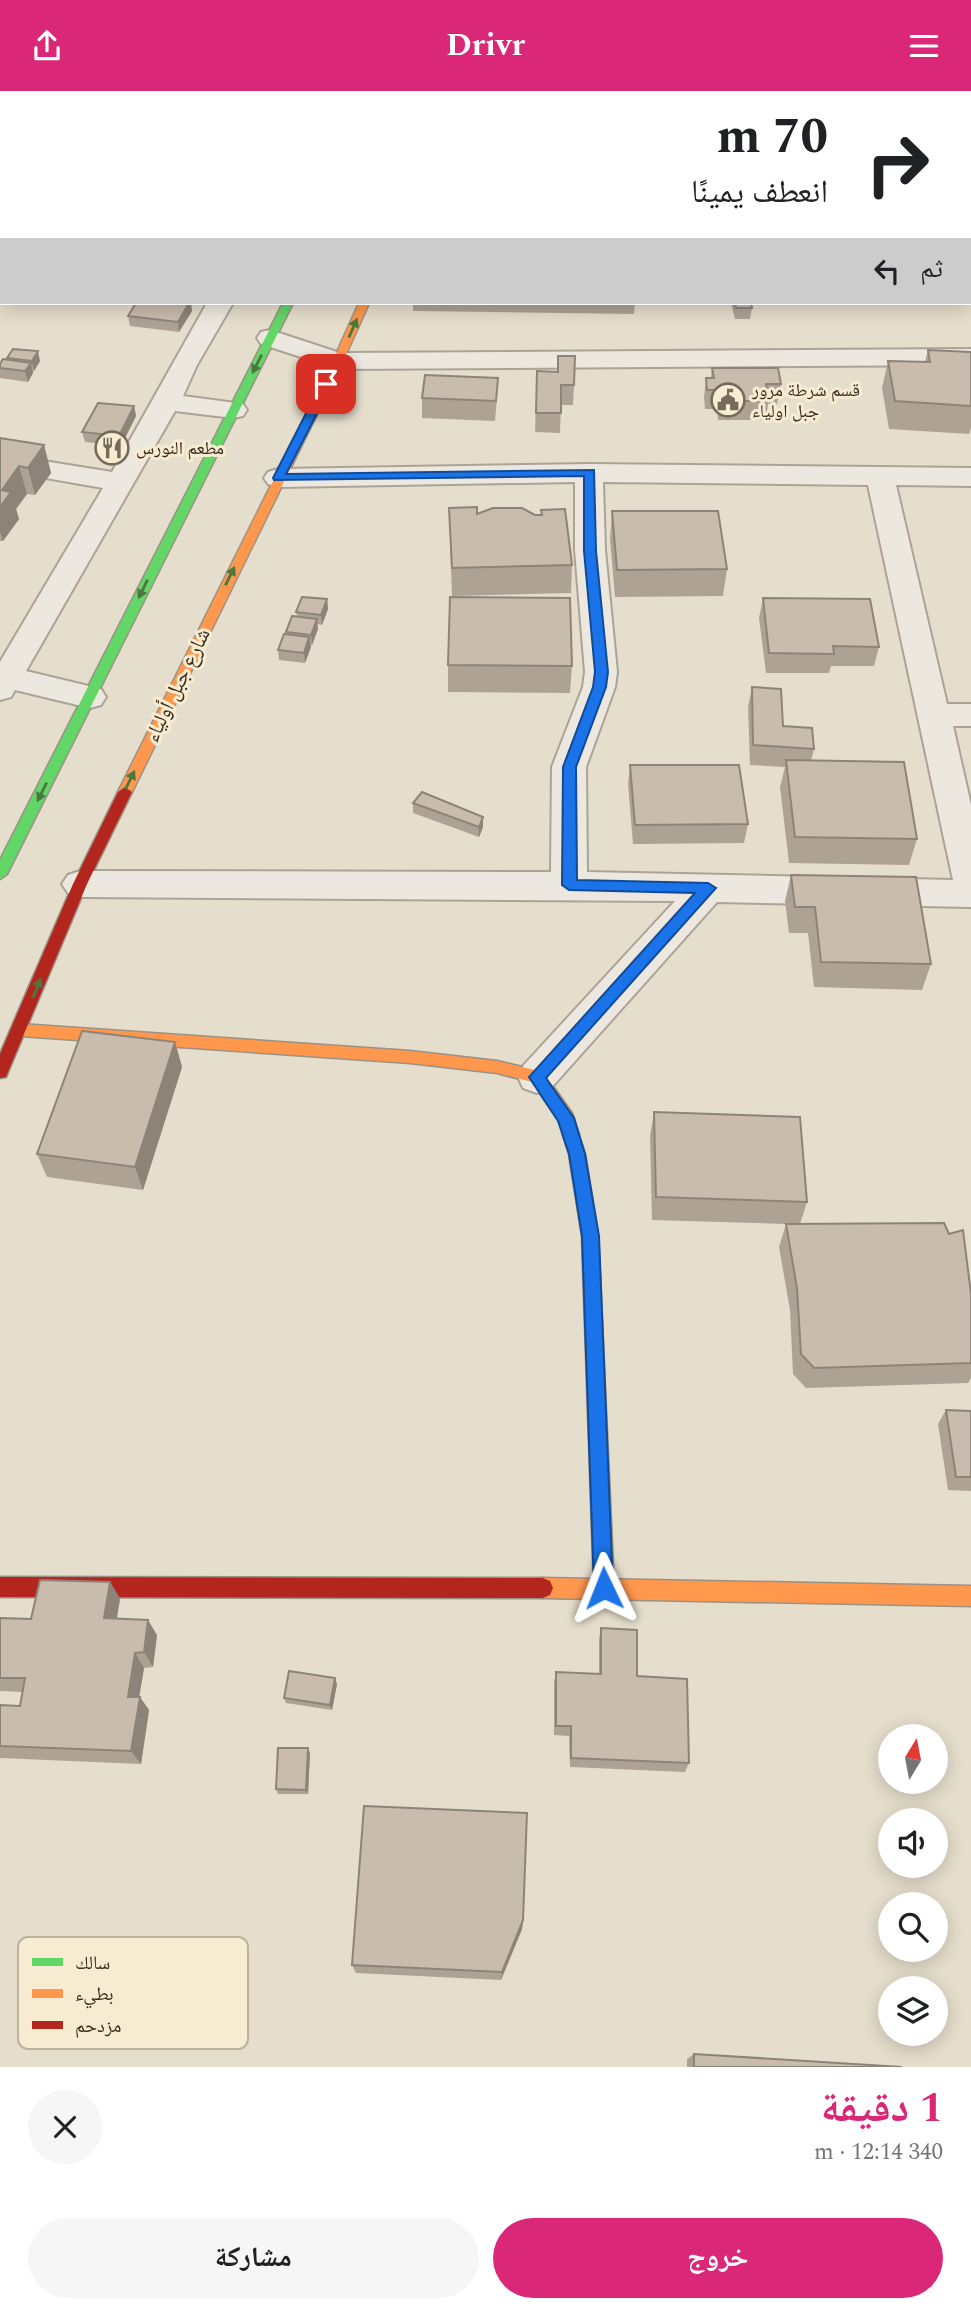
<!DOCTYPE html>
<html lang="ar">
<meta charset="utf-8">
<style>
:root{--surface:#fff;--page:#f6f6f6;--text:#202124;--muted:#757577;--accent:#db2777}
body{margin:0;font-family:Spectral,"Noto Naskh Arabic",serif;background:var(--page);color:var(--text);direction:rtl;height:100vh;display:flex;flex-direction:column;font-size:26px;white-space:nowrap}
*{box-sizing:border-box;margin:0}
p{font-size:23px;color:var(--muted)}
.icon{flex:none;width:38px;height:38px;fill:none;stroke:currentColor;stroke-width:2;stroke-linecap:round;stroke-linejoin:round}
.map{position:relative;height:1976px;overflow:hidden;direction:ltr}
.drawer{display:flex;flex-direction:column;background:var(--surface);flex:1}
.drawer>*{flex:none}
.guide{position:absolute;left:0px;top:0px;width:971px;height:214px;box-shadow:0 4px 18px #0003;direction:rtl;background:#fff;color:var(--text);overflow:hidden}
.needle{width:46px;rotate:10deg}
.buttons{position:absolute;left:878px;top:1633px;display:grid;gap:14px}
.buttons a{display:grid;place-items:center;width:70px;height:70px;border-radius:50%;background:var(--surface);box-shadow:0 4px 18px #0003;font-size:35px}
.pin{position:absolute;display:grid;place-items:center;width:60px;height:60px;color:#fff;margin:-30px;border-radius:14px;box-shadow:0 4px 10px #0006}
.me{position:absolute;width:77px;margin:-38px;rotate:358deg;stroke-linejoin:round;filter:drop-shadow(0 0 5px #0008)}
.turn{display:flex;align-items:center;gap:24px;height:147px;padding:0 28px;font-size:32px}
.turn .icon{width:91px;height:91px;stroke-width:2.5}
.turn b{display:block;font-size:49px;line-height:60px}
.then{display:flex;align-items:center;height:66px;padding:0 28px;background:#0003;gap:14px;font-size:26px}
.round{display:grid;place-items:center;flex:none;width:74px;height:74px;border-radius:37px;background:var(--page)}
.summary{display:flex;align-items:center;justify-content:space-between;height:119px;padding:0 28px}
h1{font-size:42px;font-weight:700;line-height:52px;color:var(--accent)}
.action{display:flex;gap:14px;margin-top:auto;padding:14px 28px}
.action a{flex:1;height:80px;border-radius:42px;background:var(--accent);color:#fff;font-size:28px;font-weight:700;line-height:80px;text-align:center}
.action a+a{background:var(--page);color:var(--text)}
header{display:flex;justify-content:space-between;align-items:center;height:91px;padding:0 28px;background:var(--accent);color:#fff;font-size:32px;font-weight:700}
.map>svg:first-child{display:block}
</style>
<header><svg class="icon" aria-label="menu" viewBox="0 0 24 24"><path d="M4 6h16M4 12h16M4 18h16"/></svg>Drivr<svg class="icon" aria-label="share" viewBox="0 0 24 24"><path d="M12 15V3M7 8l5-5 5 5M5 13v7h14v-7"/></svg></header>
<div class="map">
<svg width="971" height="1976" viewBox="0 0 971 1976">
<rect width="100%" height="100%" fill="#e6decc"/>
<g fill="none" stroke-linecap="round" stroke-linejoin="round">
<defs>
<g id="street">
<rect x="0" y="146" width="2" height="14"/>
<polygon points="207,212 233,212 197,274 183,305 243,313 247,319 243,325 233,327 175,320 26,580 101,598 106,606 101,614 90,617 15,599 11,606 0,609 0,571 103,397 0,379 0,363 112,381"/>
<polygon points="270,239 340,262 971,258 971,274 338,278 261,253 257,247 261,241"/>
<path d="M589 373 971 377V395L896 394 947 613H971V635H953L971 714V816L717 811 551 997 537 1002 523 997 518 986 523 975 675 810 80 806 68 802 62 793 68 784 80 780 551 781 552 676 583 596 585 581 575 459V391L278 396 268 393 264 387 268 381 278 378ZM603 391 868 394 953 789 587 781 586 676 615 596 617 581 605 459Z"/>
</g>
<g id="fast">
<polygon points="283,212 293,212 7,783 0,788 0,769"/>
<polygon points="571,1037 577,1039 585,1063 598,1145 614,1497 611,1504 604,1507 597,1504 594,1497 582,1145 569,1063 563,1044 565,1039"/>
</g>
<g id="slow">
<rect x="453" y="0" width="10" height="2"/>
<polygon points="359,212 369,212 343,270 132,701 125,706 120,705 118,701 333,270"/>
<polygon points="20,933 410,960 497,970 543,981 572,1022 579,1044 577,1049 571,1051 565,1049 559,1029 532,991 497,982 410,972 20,945 15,943 12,939 15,935"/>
<polygon points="543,1487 971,1495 971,1515 543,1507 536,1504 533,1497 536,1490"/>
</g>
<g id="jam">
<polygon points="398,0 408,0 398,2"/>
<polygon points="125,696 132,701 87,793 8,981 6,986 0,987 0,963 73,793 118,701"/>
<polygon points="0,1486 543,1487 550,1490 553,1497 550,1504 543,1507 0,1506"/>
</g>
</defs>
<use href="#street" stroke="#aba396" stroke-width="4"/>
<use href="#fast" stroke="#9b9285" stroke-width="3"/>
<use href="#slow" stroke="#9b9285" stroke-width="3"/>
<use href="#jam" stroke="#9b9285" stroke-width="3"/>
<use href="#street" fill="#ede8df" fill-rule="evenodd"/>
<use href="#fast" fill="#63d668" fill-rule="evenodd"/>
<use href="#slow" fill="#ff974d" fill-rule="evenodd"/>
<use href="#jam" fill="#b3261e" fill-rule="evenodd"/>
</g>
<g fill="#aea295">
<polygon points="2,51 2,88 0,88 0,54"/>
<polygon points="413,212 635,212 634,223 413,220"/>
<polygon points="731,212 751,212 752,217 750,228 735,228"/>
<polygon points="191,213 192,220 179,241 130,235 128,225"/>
<polygon points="928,259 971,261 971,337 969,343 889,338 882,297 888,270 925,271"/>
<polygon points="558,265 574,294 573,314 561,314 560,342 535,341 537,280 557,281"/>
<polygon points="7,267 40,270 34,280 33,280 33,282 28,291 0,287 0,273 8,269"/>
<polygon points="712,277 781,293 777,313 768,313 766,329 718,329 717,318 705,318 704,306 706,287 711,287"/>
<polygon points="497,306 495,330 422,327 422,307"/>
<polygon points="134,315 136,325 121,355 85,351 82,341"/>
<polygon points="0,347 44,354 51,382 35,404 27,403 16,418 19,428 3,450 0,450"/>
<polygon points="449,417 477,423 535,424 541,424 541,419 572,474 571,502 452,505"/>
<polygon points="612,420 727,478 723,505 615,506 610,448"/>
<polygon points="763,507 879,556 874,575 831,575 829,582 766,582 759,527"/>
<polygon points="327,508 328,518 322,534 317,533 318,538 312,554 310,554 311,556 305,572 279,569 278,559 286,544 286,541 297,525 296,521"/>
<polygon points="448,574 572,575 570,602 448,601"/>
<polygon points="752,596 783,635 814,658 811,670 917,748 909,774 789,772 780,696 785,676 750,674 748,616"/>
<polygon points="630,674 748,733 744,752 633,753 628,693"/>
<polygon points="413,712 483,736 479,746 413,722"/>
<polygon points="791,784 931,873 922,899 814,896 808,842 789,842 785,810"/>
<polygon points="175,951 182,976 143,1099 47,1086 37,1063"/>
<polygon points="654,1021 807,1111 800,1133 971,1203 971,1287 968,1292 806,1297 793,1283 790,1219 779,1156 786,1133 652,1129 650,1045"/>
<polygon points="946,1319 971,1320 971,1400 948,1399 938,1333"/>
<polygon points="110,1491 120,1508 117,1527 157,1544 153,1576 144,1577 139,1606 149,1619 141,1673 0,1667 0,1614 20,1615 23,1601 0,1600 0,1527 31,1528"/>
<polygon points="601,1537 637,1585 689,1672 685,1681 570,1676 569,1645 554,1644 554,1591 556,1581 599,1583 599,1548"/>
<polygon points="337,1593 332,1619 286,1612 284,1607"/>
<polygon points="310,1662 308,1703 278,1703 276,1698"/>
<polygon points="523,1829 522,1838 501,1889 356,1882 352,1874"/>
<polygon points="694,1963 902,1976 687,1976 687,1968"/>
</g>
<g fill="#8d8479">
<polygon points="2,23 2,37 0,39 0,26"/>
<polygon points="187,212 191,212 191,213 192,220 179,241 178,231"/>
<polygon points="38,260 40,270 34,280 32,270"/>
<polygon points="31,272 33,282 28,291 25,280"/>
<polygon points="134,315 136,325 121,355 119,345"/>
<polygon points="44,354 51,382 35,404 28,377"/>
<polygon points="19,375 27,403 16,418 19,428 3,450 0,440 0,416 2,399"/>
<polygon points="327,508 328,518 322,534 321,524"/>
<polygon points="317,528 318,538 312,554 311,544"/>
<polygon points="309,546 311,556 305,572 304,562"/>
<polygon points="483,726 483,736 479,746 479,736"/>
<polygon points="175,951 182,976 143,1099 135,1076"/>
<polygon points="110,1491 120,1508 114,1543 104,1527"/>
<polygon points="148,1529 157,1544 153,1576 144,1561"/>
<polygon points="135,1562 144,1577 137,1619 128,1606"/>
<polygon points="335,1587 337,1593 332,1619 330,1614"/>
<polygon points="140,1606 149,1619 141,1673 131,1660"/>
<polygon points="308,1657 310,1662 308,1703 306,1699"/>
<polygon points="523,1829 522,1838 501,1889 502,1881"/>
</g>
<g fill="#cabcad" stroke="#8d8479" stroke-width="2">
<polygon points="2,51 2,69 0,69 0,54"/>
<rect x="970" y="175" width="1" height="20"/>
<polygon points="136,212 189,212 178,231 128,225"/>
<polygon points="735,212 751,212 752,217 736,217"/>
<polygon points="13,258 38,260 32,270 7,267"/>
<polygon points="928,259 971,261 971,315 895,310 888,270 930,271"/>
<polygon points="558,265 575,265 574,294 561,294 561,322 536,322 537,280 558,281"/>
<polygon points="3,268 31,272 25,280 0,277 0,273"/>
<polygon points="712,277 778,277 781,293 766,293 769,310 721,310 719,299 707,299 706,287 714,287"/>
<polygon points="425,284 498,287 496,310 422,307"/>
<polygon points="98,312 134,315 119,345 82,341"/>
<polygon points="0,347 44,354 28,377 19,375 2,399 11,401 0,416"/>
<polygon points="477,416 477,423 493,417 522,417 535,424 542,424 541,419 565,418 572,474 452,477 449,417"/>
<polygon points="612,420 718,420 727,478 617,479"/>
<polygon points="302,506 327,508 321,524 296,521"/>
<polygon points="450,506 570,507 572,575 448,574"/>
<polygon points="763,507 870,508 879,556 833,555 834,563 769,562"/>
<polygon points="292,525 317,528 311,544 286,541"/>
<polygon points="284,543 309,546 304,562 278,559"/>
<polygon points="752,596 781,598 783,635 812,637 814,658 753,654"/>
<polygon points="786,669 904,671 917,748 795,746"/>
<polygon points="630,674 739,674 748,733 635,734"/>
<polygon points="422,701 483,726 479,736 413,712"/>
<polygon points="791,784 916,786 931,873 821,871 815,816 795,816"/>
<polygon points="82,940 175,951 135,1076 37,1063"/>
<polygon points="654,1021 800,1026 807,1111 656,1106"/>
<polygon points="944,1132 949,1143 963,1139 971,1203 971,1272 814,1277 801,1263 797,1197 786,1133"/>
<polygon points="946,1319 971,1320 971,1386 956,1386"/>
<polygon points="40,1489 110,1491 104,1527 148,1529 144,1561 135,1562 128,1606 140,1606 131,1660 0,1655 0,1614 20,1615 25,1587 0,1587 0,1527 31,1528"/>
<polygon points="601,1537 637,1539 637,1585 687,1588 689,1672 571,1667 571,1635 556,1635 556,1581 601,1583"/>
<polygon points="289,1580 335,1587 330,1614 284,1607"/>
<polygon points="278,1657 308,1657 306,1699 276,1698"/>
<polygon points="364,1715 527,1722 523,1829 502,1881 352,1874"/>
<polygon points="694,1963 902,1976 694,1976"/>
</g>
<defs><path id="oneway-solid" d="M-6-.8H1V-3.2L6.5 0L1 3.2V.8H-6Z" transform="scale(1.75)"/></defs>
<g fill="#4c783f">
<use href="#oneway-solid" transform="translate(353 237) rotate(-66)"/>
<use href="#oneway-solid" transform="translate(257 273) rotate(117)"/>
<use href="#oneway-solid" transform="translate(230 485) rotate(-64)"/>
<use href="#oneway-solid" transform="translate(143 498) rotate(116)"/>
<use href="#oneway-solid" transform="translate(130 689) rotate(-64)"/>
<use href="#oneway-solid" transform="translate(42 701) rotate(117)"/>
<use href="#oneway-solid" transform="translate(37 897) rotate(-68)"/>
</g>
<polygon fill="#1a73e8" stroke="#114b97" stroke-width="2" points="326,290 332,293 286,383 594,379 596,460 608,581 606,596 576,676 577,789 708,792 716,797 546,987 574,1027 585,1063 599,1145 613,1497 610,1504 604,1507 597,1504 594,1497 582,1145 569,1063 558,1030 529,986 695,802 569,799 562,794 563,676 593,596 595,581 584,460 584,385 274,389 273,387 321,293"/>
<defs>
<symbol id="civic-ring" viewBox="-11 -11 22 22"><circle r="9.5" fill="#f7ecd2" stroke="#766a5a" stroke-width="1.5"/><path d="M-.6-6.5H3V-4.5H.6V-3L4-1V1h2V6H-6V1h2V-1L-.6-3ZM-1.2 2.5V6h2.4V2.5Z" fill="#766a5a"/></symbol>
<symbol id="restaurant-ring" viewBox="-11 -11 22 22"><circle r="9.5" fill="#f7ecd2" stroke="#766a5a" stroke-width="1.5"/><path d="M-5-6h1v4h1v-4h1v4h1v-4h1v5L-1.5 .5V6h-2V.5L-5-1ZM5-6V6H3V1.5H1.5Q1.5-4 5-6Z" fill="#766a5a"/></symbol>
</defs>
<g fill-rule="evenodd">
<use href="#civic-ring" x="709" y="290" width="38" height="38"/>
<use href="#restaurant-ring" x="93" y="338" width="38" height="38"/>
</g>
<g text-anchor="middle" stroke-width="6" stroke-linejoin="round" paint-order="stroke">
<g font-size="18" fill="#3a2b1d" stroke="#f7ecd2" text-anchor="start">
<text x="752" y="305">قسم شرطة مرور<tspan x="752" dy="21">جبل اولياء</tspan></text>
<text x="136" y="363">مطعم النورس</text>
</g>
<g font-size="21" fill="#3a2b1d" stroke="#f7ecd2">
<text transform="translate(177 594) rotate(-64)" y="7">شارع جبل أولياء</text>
</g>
</g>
<rect x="18" y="1846" width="230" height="112" rx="10" fill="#f7ecd2" stroke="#beb29c" stroke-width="2"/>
<rect x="32" y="1867" width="31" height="8" fill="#63d668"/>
<rect x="32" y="1898" width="31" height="9" fill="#ff974d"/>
<rect x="32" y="1930" width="31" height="8" fill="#b3261e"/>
<g font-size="19" fill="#3a2b1d">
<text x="75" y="1878">سالك</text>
<text x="75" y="1909">بطيء</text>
<text x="75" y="1941">مزدحم</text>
</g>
</svg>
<div class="buttons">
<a><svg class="needle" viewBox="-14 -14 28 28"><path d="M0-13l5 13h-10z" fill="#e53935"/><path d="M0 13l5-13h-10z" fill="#757577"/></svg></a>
<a><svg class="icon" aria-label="sound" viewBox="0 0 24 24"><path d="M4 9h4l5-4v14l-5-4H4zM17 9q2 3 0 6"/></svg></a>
<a><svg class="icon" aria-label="search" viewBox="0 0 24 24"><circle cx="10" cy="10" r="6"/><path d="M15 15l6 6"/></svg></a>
<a><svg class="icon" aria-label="layers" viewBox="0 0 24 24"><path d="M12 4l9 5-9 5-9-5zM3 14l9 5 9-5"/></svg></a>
</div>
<div class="pin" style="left:326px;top:293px;background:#d93025"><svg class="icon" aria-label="arrive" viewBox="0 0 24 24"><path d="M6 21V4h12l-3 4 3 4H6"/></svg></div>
<svg class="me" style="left:604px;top:1497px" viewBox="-20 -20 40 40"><path d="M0-17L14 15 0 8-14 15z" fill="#1a73e8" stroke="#fff" stroke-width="4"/></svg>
<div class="guide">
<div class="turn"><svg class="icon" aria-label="right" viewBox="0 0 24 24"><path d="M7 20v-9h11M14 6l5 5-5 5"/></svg><div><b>70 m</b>انعطف يمينًا</div></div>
<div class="then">ثم<svg class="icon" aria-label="left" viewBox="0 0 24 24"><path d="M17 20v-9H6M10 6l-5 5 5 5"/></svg></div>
</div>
</div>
<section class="drawer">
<div class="summary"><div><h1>1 دقيقة</h1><p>340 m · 12:14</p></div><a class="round"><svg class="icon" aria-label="close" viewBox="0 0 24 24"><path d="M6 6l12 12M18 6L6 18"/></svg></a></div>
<div class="action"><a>خروج</a><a>مشاركة</a></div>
</section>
